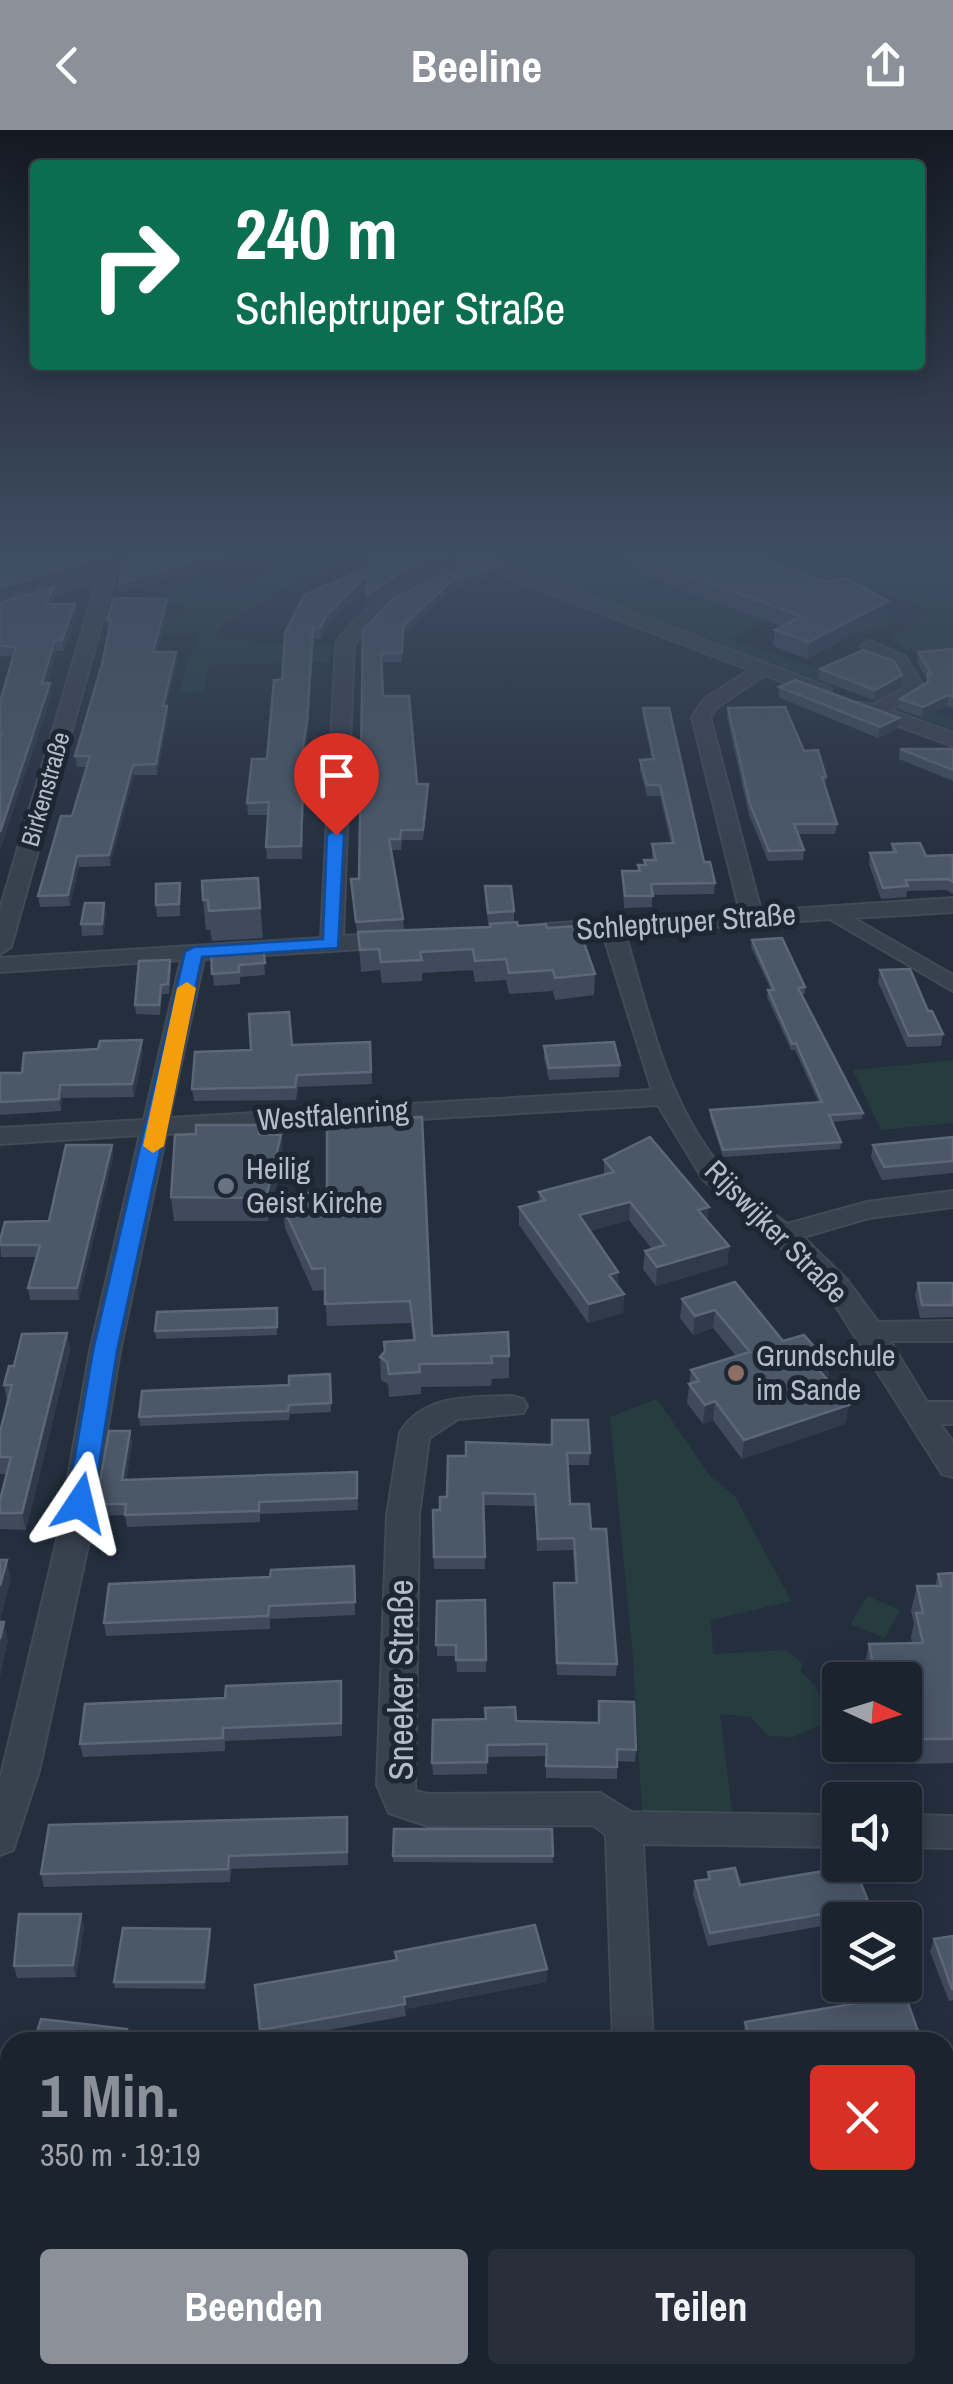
<!DOCTYPE html>
<html lang="de">
<meta charset="utf-8">
<style>
:root{--surface:#1b232e;--page:#282f3a;--text:#f1f3f6;--muted:#a0a4aa;--line:#39404a;--accent:#8c9099}
body{margin:0;font-family:"Archivo Narrow",sans-serif;background:var(--page);color:var(--text);height:100vh;display:flex;flex-direction:column;font-size:38px;white-space:nowrap}
*{box-sizing:border-box;margin:0}
p{font-size:32px;color:var(--muted)}
.icon{flex:none;width:55px;height:55px;fill:none;stroke:currentColor;stroke-width:2;stroke-linecap:round;stroke-linejoin:round}
.map{position:relative;flex:1;overflow:hidden}
.side{position:absolute;left:0px;top:1902px;width:955px;height:352px;display:flex;flex-direction:column;background:var(--surface);border-radius:30px 30px 0 0;box-shadow:0 5px 25px #0003,0 0 0 2px var(--line)}
.side>*{flex:none}
.hud{position:absolute;left:30px;top:30px;width:895px;height:210px;border-radius:10px;box-shadow:0 5px 25px #0003,0 0 0 2px var(--line);background:#0b6e4f;color:#fff;overflow:hidden}
.needle{width:65px;rotate:94deg}
.tools{position:absolute;left:822px;top:1532px;display:grid;gap:20px}
.tools a{display:grid;place-items:center;width:100px;height:100px;border-radius:10px;background:var(--surface);box-shadow:0 5px 25px #0003,0 0 0 2px var(--line);font-size:50px}
.pin{position:absolute;display:grid;place-items:center;width:85px;height:85px;color:#fff;margin:-102px -42px;border-radius:50% 50% 50% 0;rotate:-45deg;box-shadow:0 0 10px #0007}
.pin .icon{rotate:45deg}
.me{position:absolute;width:110px;margin:-55px;rotate:10deg;stroke-linejoin:round;filter:drop-shadow(0 0 8px #0008)}
.turn{display:flex;align-items:center;gap:35px;height:210px;padding:0 40px;font-size:45px}
.turn .icon{width:130px;height:130px;stroke-width:2.5}
.turn b{display:block;font-size:70px;line-height:85px}
.round{display:grid;place-items:center;flex:none;width:105px;height:105px;border-radius:10px;background:var(--page)}
.head{display:flex;align-items:center;justify-content:space-between;height:170px;padding:0 40px}
h1{font-size:60px;font-weight:700;line-height:75px;color:var(--accent)}
.button{display:flex;gap:20px;margin-top:auto;padding:20px 40px}
.button a{flex:1;height:115px;border-radius:10px;background:var(--accent);color:#fff;font-size:40px;font-weight:700;line-height:115px;text-align:center}
.button a+a{background:var(--page);color:var(--text)}
header{display:flex;justify-content:space-between;align-items:center;height:130px;padding:0 40px;background:var(--accent);color:#fff;font-size:45px;font-weight:700}
.map>svg:first-child{display:block}
</style>
<header><svg class="icon" aria-label="back" viewBox="0 0 24 24"><path d="M15 5l-7 7 7 7"/></svg>Beeline<svg class="icon" aria-label="share" viewBox="0 0 24 24"><path d="M12 15V3M7 8l5-5 5 5M5 13v7h14v-7"/></svg></header>
<div class="map">
<svg width="953" height="2254" viewBox="0 0 953 2254">
<rect width="100%" height="100%" fill="#242f3e"/>
<g fill="#263c3f">
<polygon points="249,424 306,424 338,435 305,447 219,498 216,509 331,516 330,532 208,535 204,562 178,563 198,503 146,503 148,498 190,480 160,467 194,447 223,461 281,439"/>
<polygon points="478,424 953,424 953,520 908,521 888,506 935,481 851,452 824,465 897,491 870,504 792,479 729,508 953,588 953,600"/>
<polygon points="953,930 953,993 881,1000 853,940"/>
<path d="M657 1269 710 1346 735 1366 791 1471 711 1490 713 1524 786 1520 803 1534 800 1542C821 1556 824 1572 821 1595L793 1607 768 1606 751 1587 720 1584 732 1681 642 1682 633 1528 610 1287Z"/>
<polygon points="867,1466 900,1480 885,1508 851,1494"/>
</g>
<g fill="none" stroke-linecap="round" stroke-linejoin="round">
<defs>
<g id="minor">
<polygon points="153,424 177,424 115,446 11,817 0,824 0,779 97,451 0,480 0,470"/>
<path d="M454 424 485 427 831 558V566L825 567 765 545 717 577 710 587 761 781 953 768V782L853 788 953 845V861L830 789 625 803C648 882 667 974 722 1038 741 1060 764 1077 787 1094L867 1072 953 1061V1077L869 1088 803 1107 847 1150 878 1192 953 1191V1211H890L927 1272H953V1294H940L953 1312V1347L942 1344 827 1162 798 1132 703 1049 658 975 166 1004 120 1221 90 1406 39 1641 13 1720 0 1725V1650L58 1406 90 1221 140 1005 0 1014V998L144 990 181 830 0 842V828L321 808 336 513C369 467 412 449 464 430ZM478 436 750 540 704 569 692 587 740 782 545 794 534 801 545 808 603 804 652 960 169 988 204 829 393 817 404 810 393 803 343 806 354 513 393 473Z"/>
<polygon points="870,511 905,526 925,559 890,580 953,603 953,616 858,581 858,573 874,574 906,557 892,533 864,520 861,516"/>
<path d="M512 1266 523 1269 527 1276 523 1283 458 1289 429 1308 419 1385 415 1661 428 1664 600 1663 631 1682 840 1685V1717L643 1714 653 1912H613L606 1705 593 1695 428 1696 389 1683 377 1655 387 1385 400 1303C422 1264 474 1267 512 1266Z"/>
<polygon points="905,1685 953,1686 953,1718 905,1717"/>
<polygon points="0,2020 10,2023 10,2065 0,2062"/>
<polygon points="639,2245 685,2245 688,2254 642,2254"/>
</g>
</defs>
<use href="#minor" stroke="#414a57" stroke-width="4"/>
<use href="#minor" fill="#38414e" fill-rule="evenodd"/>
</g>
<g fill="#3f4b5c">
<polygon points="369,424 447,424 447,432 408,449 366,475 367,456 327,497 321,509 314,509 308,602 300,651 304,663 302,729 267,729 266,717 269,685 248,685 247,673 267,629 282,550 285,503 369,437 378,427"/>
<polygon points="633,427 888,471 886,487 807,529 773,516 775,500 782,496 632,442"/>
<polygon points="489,439 489,448 450,461 403,505 402,532 382,532 383,566 417,654 428,654 428,664 423,710 402,710 401,720 391,720 403,789 404,799 363,802 518,796 547,798 595,844 594,865 555,870 553,861 509,864 506,850 475,852 473,840 422,843 422,851 382,853 380,840 361,842 358,802 357,802 351,749 359,749 363,500"/>
<polygon points="55,468 52,474 77,484 64,521 57,521 47,553 50,553 51,564 45,585 0,719 0,572 13,527 0,526 0,473"/>
<polygon points="168,479 157,522 176,522 177,531 166,576 168,586 157,645 134,645 110,736 79,737 70,776 40,777 38,766 72,686 87,637 77,637 75,626 102,534 109,499 107,490"/>
<polygon points="953,520 953,578 947,576 921,587 899,579 900,569 926,553 927,549 917,532 918,522"/>
<polygon points="820,539 902,545 901,556 874,570 818,549"/>
<polygon points="779,557 897,599 878,608 778,567"/>
<polygon points="643,578 704,732 715,753 714,764 652,765 652,777 624,778 622,741 638,741 638,735 644,735 644,730 652,730 652,714 671,714 660,666 647,666 640,640 640,630 652,629 643,588"/>
<polygon points="728,578 804,621 826,647 825,657 837,694 835,704 798,704 804,720 803,730 768,731 749,685 727,587"/>
<polygon points="900,619 953,619 953,651 899,629"/>
<polygon points="892,714 926,726 953,725 953,764 946,760 907,761 906,767 881,769 869,734 870,723 891,723"/>
<polygon points="258,748 263,808 212,811 210,800 206,800 203,770"/>
<polygon points="180,753 180,786 157,787 156,775"/>
<polygon points="485,756 514,781 514,792 488,794"/>
<polygon points="104,773 106,784 103,805 82,806 81,794"/>
<polygon points="752,810 805,857 805,864 801,864 863,983 862,989 832,992 841,1012 840,1019 723,1027 710,987 710,980 819,973 795,920 791,920 767,867 768,860 771,860 751,817"/>
<polygon points="263,817 265,845 240,847 240,854 214,856 211,821"/>
<polygon points="170,830 171,839 169,864 162,864 160,885 136,884 135,875"/>
<polygon points="880,840 928,881 943,904 941,916 907,917 878,852"/>
<polygon points="370,912 372,954 298,957 296,970 194,971 192,959 251,920 292,915"/>
<polygon points="544,916 620,935 619,947 549,950 544,928"/>
<polygon points="143,923 134,967 62,968 61,981 0,985 0,943 22,943"/>
<polygon points="327,990 432,1206 509,1226 509,1248 492,1249 491,1256 421,1257 421,1264 389,1267 388,1254 381,1250 380,1227 413,1210 411,1193 327,1196 325,1160 313,1161 285,1098 283,1077 327,1062"/>
<polygon points="261,995 262,1004 281,1005 283,1028 268,1091 174,1091 171,1067 196,1004"/>
<polygon points="953,1007 953,1043 882,1050 871,1027 873,1015"/>
<polygon points="112,1015 113,1027 79,1170 30,1170 28,1158 37,1127 1,1127 0,1110 49,1091"/>
<polygon points="604,1030 708,1091 729,1116 727,1135 656,1156 643,1139 645,1121 652,1119 629,1090 589,1101 618,1142 618,1156 624,1164 623,1183 588,1193 519,1095 519,1077 539,1072 539,1062 604,1045"/>
<polygon points="735,1152 783,1211 830,1235 827,1250 849,1275 845,1294 742,1329 713,1290 703,1294 687,1273 691,1240 736,1226 713,1198 693,1205 680,1188 682,1169"/>
<polygon points="918,1153 953,1153 953,1187 920,1188 915,1165"/>
<polygon points="277,1178 277,1205 156,1209 155,1201"/>
<polygon points="67,1203 70,1220 26,1400 0,1399 0,1370 6,1344 0,1344 0,1302 7,1271 4,1255 14,1236"/>
<polygon points="330,1244 331,1282 290,1284 289,1290 140,1296 139,1287 289,1255"/>
<polygon points="130,1301 132,1313 126,1350 357,1342 358,1380 260,1384 260,1392 127,1397 125,1385 98,1386 96,1374"/>
<polygon points="590,1323 589,1335 567,1335 570,1374 591,1399 617,1534 616,1546 557,1545 554,1453 575,1453 573,1420 537,1421 535,1376 484,1375 485,1439 434,1439 433,1380 440,1380 447,1367 448,1326"/>
<polygon points="354,1436 355,1485 270,1489 270,1499 106,1506 104,1493 270,1447"/>
<polygon points="953,1443 953,1633 915,1634 914,1627 866,1628 864,1615 905,1615 905,1550 866,1550 864,1538 869,1514 912,1513 911,1507 914,1493 911,1481 917,1456 935,1456 938,1444"/>
<polygon points="485,1470 486,1542 457,1542 456,1526 437,1526 437,1471"/>
<polygon points="342,1564 342,1606 225,1611 225,1621 83,1627 80,1614"/>
<polygon points="599,1571 636,1620 635,1632 617,1631 617,1649 546,1648 546,1626 487,1627 487,1644 433,1645 432,1633 516,1591 598,1593"/>
<polygon points="552,1699 553,1733 393,1732 393,1726"/>
<polygon points="348,1700 348,1735 231,1739 230,1752 44,1757 41,1744"/>
<polygon points="708,1742 740,1755 870,1776 867,1789 840,1790 840,1793 708,1816 693,1764 695,1751 707,1750"/>
<polygon points="84,1796 76,1847 17,1848 14,1836"/>
<polygon points="211,1805 205,1859 115,1858 114,1852"/>
<polygon points="953,1806 953,1870 949,1871 930,1822 934,1809"/>
<polygon points="395,1822 547,1839 546,1852 405,1879 406,1886 262,1912 255,1855 396,1830"/>
<polygon points="745,1892 922,1912 745,1912 743,1905"/>
<polygon points="953,2006 953,2077 945,2079 945,2007"/>
<polygon points="953,2227 953,2252 948,2238"/>
<polygon points="210,2245 264,2245 261,2254 239,2254"/>
<polygon points="697,2245 774,2245 730,2254 699,2254"/>
<polygon points="779,2245 864,2245 818,2254 782,2254"/>
</g>
<g fill="#2f3b4b">
<polygon points="109,424 141,424 0,469 0,458"/>
<polygon points="216,424 237,424 227,427 228,430 120,464 119,454"/>
<polygon points="443,424 447,424 447,432 408,449 366,475 366,465 407,439"/>
<polygon points="489,439 489,448 450,461 403,505 402,532 403,496 450,452"/>
<polygon points="368,444 369,455 327,497 321,509 320,498 326,486"/>
<polygon points="54,457 55,468 47,484 46,474"/>
<polygon points="167,469 168,479 154,532 153,522"/>
<polygon points="888,471 886,487 807,529 809,512"/>
<polygon points="75,474 77,484 64,521 62,510"/>
<polygon points="313,498 308,602 298,663 298,651"/>
<polygon points="55,510 57,521 43,564 42,553"/>
<polygon points="176,522 177,531 164,586 163,576"/>
<polygon points="902,545 901,556 874,570 875,560"/>
<polygon points="50,553 51,564 45,585 0,719 0,702"/>
<polygon points="948,565 947,576 921,587 923,577"/>
<polygon points="167,576 168,586 157,645 156,634"/>
<polygon points="899,588 897,599 878,608 880,597"/>
<polygon points="133,635 134,645 110,736 109,725"/>
<polygon points="303,651 304,663 302,729 301,716"/>
<polygon points="77,726 79,737 70,776 68,765"/>
<polygon points="104,773 106,784 103,805 102,794"/>
<polygon points="142,910 143,923 134,967 132,954"/>
<polygon points="60,955 62,968 61,981 59,969"/>
<polygon points="281,1005 283,1028 268,1091 266,1068"/>
<polygon points="112,1015 113,1027 79,1170 77,1158"/>
<polygon points="630,1072 629,1090 578,1104 579,1085"/>
<polygon points="709,1077 707,1095 698,1080"/>
<polygon points="729,1116 727,1135 656,1156 657,1137"/>
<polygon points="618,1142 617,1160 609,1145"/>
<polygon points="624,1164 623,1183 588,1193 589,1174"/>
<polygon points="715,1180 713,1198 693,1205 695,1186"/>
<polygon points="67,1203 70,1220 26,1400 22,1383"/>
<polygon points="830,1235 827,1254 818,1239"/>
<polygon points="715,1271 713,1290 703,1294 705,1275"/>
<polygon points="849,1275 845,1294 742,1329 744,1310"/>
<polygon points="130,1301 132,1313 124,1362 122,1350"/>
<polygon points="7,1430 11,1449 0,1492 0,1456"/>
<polygon points="4,1492 8,1511 0,1547 0,1509"/>
<polygon points="81,1784 84,1796 76,1847 73,1835"/>
<polygon points="210,1799 211,1805 205,1859 204,1852"/>
<polygon points="547,1839 546,1852 405,1879 404,1867"/>
<polygon points="127,1899 130,1912 124,1912"/>
<polygon points="258,2245 264,2245 261,2254 258,2254"/>
</g>
<g fill="#4b5868" stroke="#5c6777" stroke-width="2.5">
<polygon points="0,424 109,424 0,458"/>
<polygon points="155,424 216,424 119,454 124,436"/>
<polygon points="385,424 443,424 407,439 366,465 368,444 326,486 320,498 313,498 307,590 298,651 303,651 301,716 266,717 269,672 247,673 252,629 267,629 274,550 282,550 285,503 304,465 369,437 369,432"/>
<polygon points="640,424 745,424 827,452 846,448 888,471 809,512 775,500 802,486 633,427"/>
<polygon points="474,433 489,439 450,452 403,496 402,523 381,523 383,566 409,566 417,654 428,654 423,700 401,700 400,709 389,709 403,789 356,792 351,749 359,749 363,500 395,467"/>
<polygon points="54,457 46,474 75,474 62,510 55,510 42,553 50,553 0,702 0,606 2,603 0,603 0,572 16,517 0,516 0,473"/>
<polygon points="114,468 167,469 153,522 176,522 163,576 167,576 156,634 133,635 109,725 77,726 68,765 38,766 61,686 72,686 90,626 75,626 102,534 111,490 107,490"/>
<polygon points="953,519 953,567 948,565 923,577 900,569 928,552 928,543 932,545 918,522"/>
<polygon points="863,520 894,531 902,545 875,560 820,539"/>
<polygon points="795,550 899,588 880,597 779,557"/>
<polygon points="785,577 804,621 818,620 826,647 822,647 837,694 794,694 804,720 769,721 750,674 728,578"/>
<polygon points="643,578 669,578 704,732 710,732 715,753 651,754 653,766 625,766 622,741 640,741 638,735 646,735 644,730 656,730 652,714 674,713 660,655 647,655 640,630 654,629"/>
<polygon points="900,619 953,619 953,640"/>
<polygon points="920,713 926,726 953,725 953,752 948,749 905,750 908,756 883,758 870,723 896,722 892,714"/>
<polygon points="258,748 260,778 209,781 208,770 203,770 202,751"/>
<polygon points="180,753 179,774 156,775 156,754"/>
<polygon points="485,756 511,756 514,781 488,783"/>
<polygon points="85,773 104,773 102,794 81,794"/>
<polygon points="517,792 518,796 546,794 547,798 578,796 595,844 555,848 553,840 509,843 506,829 475,831 473,819 420,822 422,830 381,832 379,819 360,820 358,802 490,797 490,794"/>
<polygon points="782,808 805,857 798,858 863,983 829,985 841,1012 723,1020 710,980 822,972 796,913 792,914 768,860 774,860 752,810"/>
<polygon points="263,817 265,833 239,835 239,842 212,844 211,821"/>
<polygon points="170,830 168,854 161,855 159,875 135,875 139,831"/>
<polygon points="910,839 928,881 932,881 943,904 909,906 880,840"/>
<polygon points="289,882 292,915 370,912 371,942 297,945 295,957 192,959 195,922 251,920 249,884"/>
<polygon points="142,910 132,954 60,955 59,969 0,972 0,943 22,943 24,923 98,919 100,911"/>
<polygon points="614,912 620,935 549,938 544,916"/>
<polygon points="422,987 432,1206 508,1202 509,1226 491,1226 492,1233 419,1234 420,1242 389,1244 387,1232 380,1227 385,1221 384,1212 415,1210 410,1171 325,1174 325,1138 312,1139 283,1077 284,1064 327,1062 327,990"/>
<polygon points="196,995 261,995 259,1004 281,1005 266,1068 171,1067 175,1005 196,1004"/>
<polygon points="650,1007 709,1077 698,1080 729,1116 657,1137 645,1121 665,1115 630,1072 579,1085 618,1142 609,1145 624,1164 589,1174 519,1077 545,1070 539,1062 614,1042 604,1030"/>
<polygon points="953,1007 953,1031 884,1037 873,1015"/>
<polygon points="66,1015 112,1015 77,1158 28,1158 40,1115 0,1115 0,1110 5,1092 49,1091"/>
<polygon points="735,1152 783,1211 804,1205 830,1235 818,1239 849,1275 744,1310 715,1271 705,1275 689,1254 699,1251 691,1240 750,1222 715,1180 695,1186 682,1169"/>
<polygon points="918,1153 953,1153 953,1175 922,1175"/>
<polygon points="277,1178 277,1197 155,1201 157,1182"/>
<polygon points="67,1203 22,1383 0,1383 0,1370 11,1327 0,1327 0,1302 12,1255 4,1255 9,1236 14,1236 22,1204"/>
<polygon points="330,1244 331,1273 289,1275 288,1281 139,1287 142,1261 289,1255 289,1246"/>
<polygon points="552,1290 588,1290 590,1323 567,1323 570,1374 589,1374 591,1399 606,1399 617,1534 557,1533 554,1453 577,1453 574,1408 538,1409 535,1364 483,1363 485,1427 434,1427 433,1380 440,1380 440,1367 447,1367 448,1326 466,1326 466,1312 552,1315"/>
<polygon points="109,1301 130,1301 122,1350 357,1342 357,1368 259,1372 259,1381 125,1385 126,1374 96,1374"/>
<polygon points="0,1430 7,1430 0,1456"/>
<polygon points="354,1436 355,1472 269,1476 268,1486 104,1493 109,1454 270,1447 271,1440"/>
<polygon points="953,1443 953,1609 921,1609 920,1603 905,1603 905,1550 876,1550 869,1514 923,1513 916,1483 923,1483 917,1456 941,1456 938,1444"/>
<polygon points="485,1470 486,1530 456,1530 456,1515 436,1515 437,1471"/>
<polygon points="0,1492 4,1492 0,1509"/>
<polygon points="341,1551 341,1593 223,1598 223,1608 80,1614 85,1574 225,1568 226,1556"/>
<polygon points="599,1571 634,1572 636,1620 617,1619 617,1637 546,1636 547,1614 487,1615 487,1632 432,1633 433,1590 486,1589 485,1578 515,1577 516,1591 599,1593"/>
<polygon points="347,1687 347,1722 229,1726 228,1739 41,1744 49,1695"/>
<polygon points="394,1699 552,1699 553,1726 393,1726"/>
<polygon points="854,1736 870,1776 710,1803 695,1751 710,1749 708,1742 735,1738 740,1755"/>
<polygon points="19,1784 81,1784 73,1835 14,1836"/>
<polygon points="535,1795 547,1839 404,1867 405,1874 260,1900 255,1855 397,1830 395,1822"/>
<polygon points="123,1798 210,1799 204,1852 114,1852"/>
<polygon points="953,1806 953,1859 952,1859 934,1809"/>
<polygon points="905,1865 922,1912 751,1912 745,1892"/>
<polygon points="41,1889 127,1899 124,1912 34,1912"/>
<polygon points="953,2006 953,2067 945,2068 945,2007"/>
<polygon points="416,2245 479,2245 480,2254 364,2254"/>
<polygon points="590,2245 618,2245 620,2254 552,2254 552,2253"/>
<polygon points="701,2245 725,2245 702,2250"/>
<polygon points="785,2245 813,2245 786,2250"/>
</g>
<linearGradient id="sky" x2="0" y2="1"><stop stop-color="#141a22"/><stop offset="0.57" stop-color="#3f4d63"/><stop offset="1" stop-color="#3f4d63" stop-opacity="0"/></linearGradient>
<rect width="953" height="739" fill="url(#sky)"/>
<polygon fill="#1a73e8" stroke="#114b97" stroke-width="2.5" points="336,700 344,705 338,818 202,827 117,1221 93,1373 89,1380 71,1380 67,1373 93,1221 185,822 194,817 323,809 327,705"/>
<polygon fill="#f59e0b" points="187,852 196,858 164,1016 153,1023 143,1016 177,858"/>
<circle fill="#6b7280" stroke="#1d2633" stroke-width="4" cx="226" cy="1056" r="10"/>
<circle fill="#8d6e63" stroke="#1d2633" stroke-width="4" cx="736" cy="1243" r="10"/>
<g text-anchor="middle" stroke-width="10" stroke-linejoin="round" paint-order="stroke">
<g font-size="25" fill="#b4bcc9" stroke="#1d2633">
<text transform="translate(45 659) rotate(-74)" y="9">Birkenstraße</text>
</g>
<g font-size="30" fill="#b4bcc9" stroke="#1d2633">
<text transform="translate(686 792) rotate(-4)" y="10">Schleptruper Straße</text>
<text transform="translate(333 985) rotate(-4)" y="10">Westfalenring</text>
<text transform="translate(776 1102) rotate(45)" y="10">Rijswijker Straße</text>
</g>
<g font-size="30" fill="#b4bcc9" stroke="#1d2633" text-anchor="start">
<text x="246" y="1049">Heilig<tspan x="246" dy="34">Geist Kirche</tspan></text>
<text x="756" y="1236">Grundschule<tspan x="756" dy="34">im Sande</tspan></text>
</g>
<g font-size="35" fill="#b4bcc9" stroke="#1d2633">
<text transform="translate(401 1550) rotate(-90)" y="12">Sneeker Straße</text>
</g>
</g>
</svg>
<div class="tools">
<a><svg class="needle" viewBox="-14 -14 28 28"><path d="M0-13l5 13h-10z" fill="#e53935"/><path d="M0 13l5-13h-10z" fill="#a0a4aa"/></svg></a>
<a><svg class="icon" aria-label="sound" viewBox="0 0 24 24"><path d="M4 9h4l5-4v14l-5-4H4zM17 9q2 3 0 6"/></svg></a>
<a><svg class="icon" aria-label="layers" viewBox="0 0 24 24"><path d="M12 4l9 5-9 5-9-5zM3 14l9 5 9-5"/></svg></a>
</div>
<div class="pin" style="left:336px;top:705px;background:#d93025"><svg class="icon" aria-label="arrive" viewBox="0 0 24 24"><path d="M6 21V4h12l-3 4 3 4H6"/></svg></div>
<svg class="me" style="left:80px;top:1373px" viewBox="-20 -20 40 40"><path d="M0-17L14 15 0 8-14 15z" fill="#1a73e8" stroke="#fff" stroke-width="4"/></svg>
<div class="hud">
<div class="turn"><svg class="icon" aria-label="right" viewBox="0 0 24 24"><path d="M7 20v-9h11M14 6l5 5-5 5"/></svg><div><b>240 m</b>Schleptruper Straße</div></div>
</div>
<section class="side">
<div class="head"><div><h1>1 Min.</h1><p>350 m · 19:19</p></div><a class="round" style="background:#d93025;color:#fff"><svg class="icon" aria-label="close" viewBox="0 0 24 24"><path d="M6 6l12 12M18 6L6 18"/></svg></a></div>
<div class="button"><a>Beenden</a><a>Teilen</a></div>
</section>
</div>
